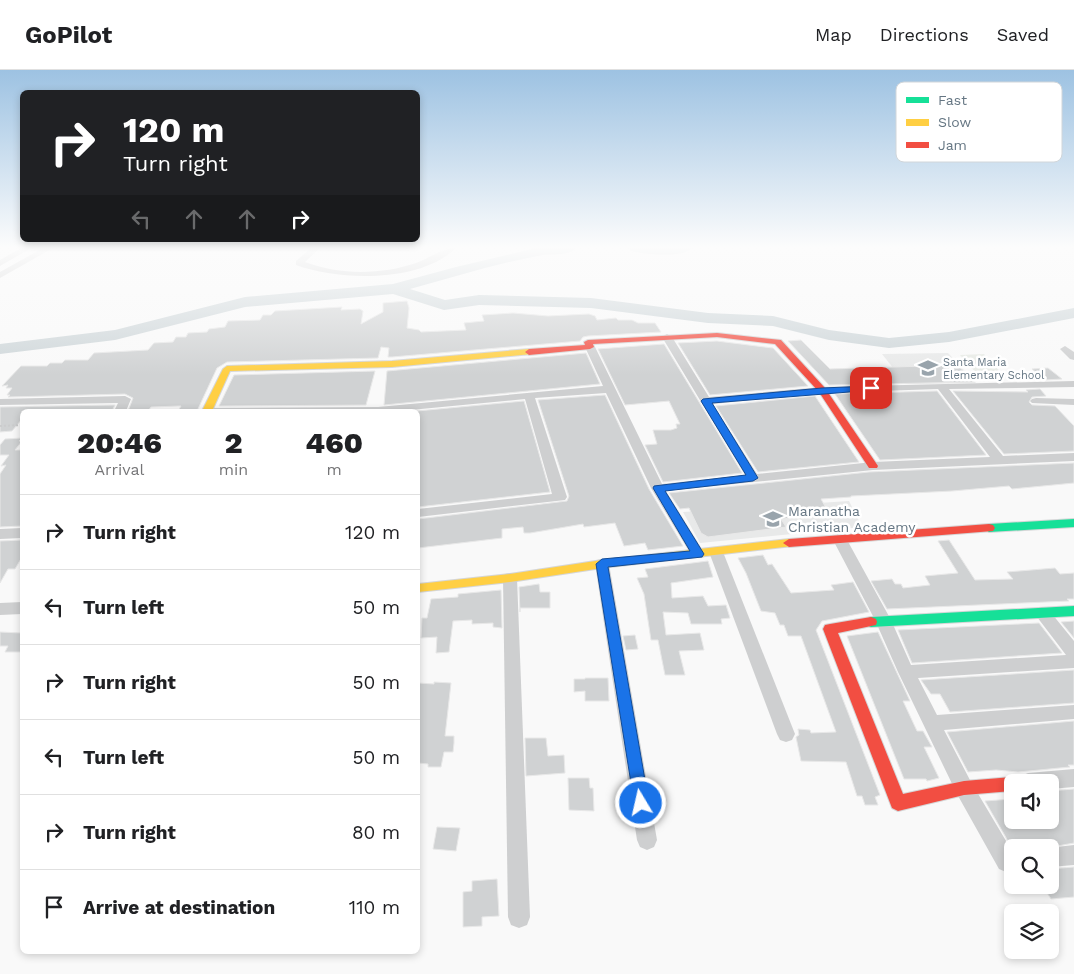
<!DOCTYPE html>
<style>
:root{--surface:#fff;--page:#f6f6f6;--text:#202124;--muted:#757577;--line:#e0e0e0}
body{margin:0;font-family:"Work Sans",sans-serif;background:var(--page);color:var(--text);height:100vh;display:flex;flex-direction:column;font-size:19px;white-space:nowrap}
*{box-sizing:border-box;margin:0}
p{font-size:16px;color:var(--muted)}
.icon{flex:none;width:28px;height:28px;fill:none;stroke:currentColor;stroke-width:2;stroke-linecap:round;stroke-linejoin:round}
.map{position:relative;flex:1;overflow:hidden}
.sheet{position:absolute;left:20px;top:339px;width:400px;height:545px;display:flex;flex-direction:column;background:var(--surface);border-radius:8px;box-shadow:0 2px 8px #0003}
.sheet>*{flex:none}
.guide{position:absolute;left:20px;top:20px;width:400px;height:152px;border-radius:8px;box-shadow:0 2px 8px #0003;background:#202124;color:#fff;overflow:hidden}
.fabs{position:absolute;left:1004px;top:704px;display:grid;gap:10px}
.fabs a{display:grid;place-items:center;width:55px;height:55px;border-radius:8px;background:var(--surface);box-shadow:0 2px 8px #0003;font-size:25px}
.pin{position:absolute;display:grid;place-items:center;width:42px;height:42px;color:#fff;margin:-21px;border-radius:10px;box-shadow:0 2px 8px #0006}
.me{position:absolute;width:55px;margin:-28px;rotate:351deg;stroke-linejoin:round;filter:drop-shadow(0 0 4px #0008)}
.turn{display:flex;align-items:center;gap:18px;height:105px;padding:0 20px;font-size:22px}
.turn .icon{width:65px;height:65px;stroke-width:2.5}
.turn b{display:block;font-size:35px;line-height:42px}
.lanes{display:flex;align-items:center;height:48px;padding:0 20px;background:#0003;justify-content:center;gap:25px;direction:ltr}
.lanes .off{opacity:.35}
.eta{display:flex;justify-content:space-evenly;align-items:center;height:85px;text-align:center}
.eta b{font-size:30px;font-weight:800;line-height:35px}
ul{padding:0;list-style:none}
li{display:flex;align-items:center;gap:15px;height:75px;padding:0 20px;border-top:1px solid var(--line)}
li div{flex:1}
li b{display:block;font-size:19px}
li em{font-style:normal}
header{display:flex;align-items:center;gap:30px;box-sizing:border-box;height:70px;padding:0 25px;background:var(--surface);border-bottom:1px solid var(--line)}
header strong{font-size:24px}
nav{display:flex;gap:28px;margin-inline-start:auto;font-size:18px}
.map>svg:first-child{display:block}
</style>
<header>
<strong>GoPilot</strong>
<nav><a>Map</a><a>Directions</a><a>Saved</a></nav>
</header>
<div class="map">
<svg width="1074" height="904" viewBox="0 0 1074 904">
<rect width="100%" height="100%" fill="#f9f9f9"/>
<g fill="#e8e9e9">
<polygon points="948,283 976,313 906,314 882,284"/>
<polygon points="849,431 862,457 700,473 683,442"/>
</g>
<polygon fill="#e8ebe6" points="984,284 1004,306 979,306 960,285"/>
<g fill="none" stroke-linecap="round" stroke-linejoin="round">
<g fill="#ced6d9" fill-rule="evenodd">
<path d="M536 178H576C570 186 552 184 543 185 498 193 454 207 410 219L445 230 479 225 591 228 708 243 773 246 829 260 889 268 949 262 1074 238V248L949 272 889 278 829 270 773 256 708 253 591 238 479 235 444 240 393 224 245 237 115 270 0 284V274L115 260 245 227 393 214 456 197Z"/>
<path d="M629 178H691C682 189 644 184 631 181Z"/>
</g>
</g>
<g fill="#d0d2d3" stroke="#e8e8e8">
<polygon points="407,231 409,238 407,258 419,260 421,262 466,260 464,253 484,251 482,245 513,243 548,246 589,244 595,246 597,250 616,248 618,250 632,250 638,253 655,253 661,262 588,266 583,267 580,271 392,287 388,287 389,278 381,277 378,288 227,292 217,298 197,341 178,341 181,336 178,336 151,337 148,341 128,341 133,328 125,324 8,327 10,325 7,325 12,318 6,318 8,315 2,316 21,296 47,296 50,293 62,293 65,290 88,290 94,283 148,280 154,273 173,272 176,267 186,267 188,263 207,262 209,259 225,257 228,251 260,250 263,245 271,245 275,241 342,237 341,240 360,239 363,241 361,254 383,242 383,233"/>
<polygon points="801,270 830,299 958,295 973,312 829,315 788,271"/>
<polygon points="717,271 773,278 808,316 710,325 678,273"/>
<polygon points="664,274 742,403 663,412 645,375 657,374 653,360 671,360 677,358 676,354 680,354 669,331 625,335 598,279"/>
<polygon points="586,283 600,314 384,335 387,301"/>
<polygon points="1048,298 1062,309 1045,310 1032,299"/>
<polygon points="375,301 366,335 219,336 234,305"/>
<polygon points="1040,319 1046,326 1032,327 1029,332 1032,335 1055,336 1074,356 1074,381 1004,384 953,321 1028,322 1026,320"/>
<polygon points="937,321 986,385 880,390 835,324"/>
<polygon points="605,325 649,419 683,476 648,480 645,473 624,476 615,453 584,457 583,454 530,463 524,463 523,457 502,459 502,468 418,478 418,449 567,431 569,426 538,330"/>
<polygon points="815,326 859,392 758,402 716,336"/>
<polygon points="524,331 550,422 418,437 417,341"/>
<polygon points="115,335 112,341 22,341 22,349 12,361 0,362 0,337"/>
<polygon points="22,368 19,371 22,371 15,380 22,380 22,456 0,457 0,404 6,395 1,396 9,385 0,385 0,375 5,369"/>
<polygon points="1074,393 1074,413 1012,419 1009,416 952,421 851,426 851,427 821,429 826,438 787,441 792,448 781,449 786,457 708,467 701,463 689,438 680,439 669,423 869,402"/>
<polygon points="22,470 22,487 15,499 8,499 0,513 0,471"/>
<polygon points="949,470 975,510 1013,509 1007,502 1055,498 1060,504 1074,503 1074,529 1067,529 1069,531 887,539 871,511 892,509 895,514 901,514 903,518 930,515 925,506 958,503 938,471"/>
<polygon points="763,485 768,495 772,494 791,523 834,520 831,515 853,512 869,542 822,551 816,560 880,725 875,727 878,735 865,735 862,726 857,726 846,692 801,691 796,667 799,665 798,659 810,660 811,663 836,662 801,566 788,566 784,555 780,555 775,543 761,541 746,503 738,488"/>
<polygon points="708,491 713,507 671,513 672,528 703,526 708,536 726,535 730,548 721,549 722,554 691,554 688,543 663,542 666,565 700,563 704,580 679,581 685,605 665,605 658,570 651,570 644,524 637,508 648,507 645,499"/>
<polygon points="539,514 540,522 550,522 550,538 520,538 520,542 519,517"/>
<polygon points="501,520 502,558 493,557 493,553 472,554 472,550 453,551 449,582 436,583 437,567 421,568 422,548 427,548 431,529 458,527 458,524"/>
<polygon points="1074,551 1074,568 1061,552"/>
<polygon points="1039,553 1062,583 912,593 898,560"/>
<polygon points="0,562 22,563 22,582 5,582 8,576 0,576"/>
<polygon points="878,562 910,631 903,631 917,661 923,661 932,677 924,677 939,708 927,711 926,709 904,709 847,566"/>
<polygon points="635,565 638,579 626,580 623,566"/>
<polygon points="1074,600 1074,633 950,642 940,624 931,624 921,610"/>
<polygon points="585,608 608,608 609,631 585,631 585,621 574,622 574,609 585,609"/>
<polygon points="434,612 451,613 445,666 454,666 454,673 453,682 444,682 441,697 428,697 428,694 418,693 418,613 434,614"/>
<polygon points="1074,651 1074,695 1068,695 1070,697 1018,702 996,700 968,702 947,662"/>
<polygon points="525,668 546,668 548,686 564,685 565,703 526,706"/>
<polygon points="568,708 589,708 590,718 593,718 594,741 569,740"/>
<polygon points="1074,719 1074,773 1046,778 1012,778 985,731 1012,729 1012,750 1050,750 1050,721"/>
<polygon points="437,757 460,758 456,781 433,779"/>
<polygon points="1074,797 1074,827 1051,829 1042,815 1050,815 1050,799"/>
<polygon points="497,809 499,846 482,847 482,856 463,857 463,822 472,821 472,811"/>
</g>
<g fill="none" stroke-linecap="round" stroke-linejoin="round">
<defs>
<g id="fast">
<polygon points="1074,449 1074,457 989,462 983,458 989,454"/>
<polygon points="1074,536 1074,546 871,557 866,555 865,552 866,549 871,547"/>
</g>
<g id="slow">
<polygon points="529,279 532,280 532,284 392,297 230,301 212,341 202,341 223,299 227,296 392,291"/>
<polygon points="789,469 793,470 795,473 793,476 602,498 510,512 418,522 418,514 510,504 602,490"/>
</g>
<g id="jam">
<polygon points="717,263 781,270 825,318 878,396 877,398 869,398 819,322 775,274 717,267 593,274 594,277 590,279 529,285 525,282 529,279 585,275 584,272 588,270"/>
<polygon points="989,454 993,455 995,458 993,461 789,477 783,473 789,469"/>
<polygon points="871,547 876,549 877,552 876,555 838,563 903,724 964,711 1012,707 1018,709 1019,712 1012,712 1012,721 964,725 898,741 892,738 823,559 825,555 830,554"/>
</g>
</defs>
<use href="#fast" stroke="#d5d6d7" stroke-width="2"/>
<use href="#slow" stroke="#d5d6d7" stroke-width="2"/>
<use href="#jam" stroke="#d5d6d7" stroke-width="2"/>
<polyline stroke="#cbcccd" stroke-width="2" stroke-dasharray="2 2" stroke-linecap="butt" points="0,356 22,355"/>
<g fill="#cecfd0" fill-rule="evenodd">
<polygon points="21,178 31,178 0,196 0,190"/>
<polygon points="43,178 53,178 0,208 0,202"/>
<path d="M311 178H320L305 192C339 205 381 205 416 193 430 188 442 178 456 178 420 213 340 211 296 195V191Z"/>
<path d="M667 264 672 267 709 327 822 317 1074 311V317L949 319 1003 386 1074 383V391L873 400 666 421 705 484 703 488H693L651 418 606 323 535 328 567 427 565 430 418 447V439L552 424 525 329 400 341H201L207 338 378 337 603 316 585 277 590 274 595 277 662 414 745 405 662 267ZM938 319 990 387 873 392 757 404 713 334 822 323Z"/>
<polygon points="1065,276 1074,282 1074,290 1070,289 1060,279"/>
<polygon points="125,326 131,329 126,341 114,341 118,333 0,335 0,329"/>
<polygon points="1036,328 1074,329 1074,335 1032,333 1030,331 1032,329"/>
<polygon points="22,458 22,468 0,469 0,459"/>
<polygon points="839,463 844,465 846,468 891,550 911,595 1066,585 1034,543 1036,539 1042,537 1048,539 1074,571 1074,598 918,608 937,645 1074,635 1074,649 944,660 971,712 1012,781 1012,801 1006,802 999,799 957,724 898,602 875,550 832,468 834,465"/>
<polygon points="716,477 721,479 723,482 795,664 792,670 786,672 780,670 777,664 709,482 711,479"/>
<polygon points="602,489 607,490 609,494 657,770 654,777 647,780 640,777 637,770 595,494 597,490"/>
<polygon points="510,503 515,504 517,508 530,847 527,855 519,858 511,855 508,847 503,508 505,504"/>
<polygon points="22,532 22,544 0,545 0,533"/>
<polygon points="1074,699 1074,717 1050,719 1050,712 1018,712 1021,706 1028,703"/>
<polygon points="1074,775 1074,795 1050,797 1050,778 1048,778"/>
</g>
<use href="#fast" fill="#16e098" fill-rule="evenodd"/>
<use href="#slow" fill="#ffcf43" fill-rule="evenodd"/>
<use href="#jam" fill="#f24e42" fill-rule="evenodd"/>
</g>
<linearGradient id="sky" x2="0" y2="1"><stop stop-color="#9dc2e2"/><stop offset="0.58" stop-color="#fcfcfc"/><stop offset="1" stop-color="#fcfcfc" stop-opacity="0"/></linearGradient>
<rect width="1074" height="305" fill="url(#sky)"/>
<polygon fill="#1a73e8" stroke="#114b97" points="871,316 875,318 874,320 712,333 758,408 753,411 665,421 704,484 702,487 608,497 649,733 647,738 641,741 635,738 596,494 602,489 690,481 653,418 654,416 746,405 701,331 703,329 822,318"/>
<defs>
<symbol id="school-bare" viewBox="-9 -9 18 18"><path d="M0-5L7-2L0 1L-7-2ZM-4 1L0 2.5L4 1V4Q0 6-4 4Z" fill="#99a4ac" stroke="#fff" stroke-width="2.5" paint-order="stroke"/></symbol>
</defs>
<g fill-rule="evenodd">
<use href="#school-bare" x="914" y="284" width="28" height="28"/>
<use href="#school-bare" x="759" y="435" width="28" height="28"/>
</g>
<g text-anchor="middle" stroke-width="5" stroke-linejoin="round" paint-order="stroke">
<g font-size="11" fill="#657683" stroke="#fff" text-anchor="start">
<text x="943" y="296">Santa Maria<tspan x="943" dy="13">Elementary School</tspan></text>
</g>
<g font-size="14" fill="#657683" stroke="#fff" text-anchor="start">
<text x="788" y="446">Maranatha<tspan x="788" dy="16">Christian Academy</tspan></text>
</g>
</g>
<rect x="896" y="12" width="166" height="80" rx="8" fill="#fff" stroke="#d1d6da" stroke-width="1"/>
<rect x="906" y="27" width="23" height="6" fill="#16e098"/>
<rect x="906" y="49" width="23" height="7" fill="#ffcf43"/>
<rect x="906" y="72" width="23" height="6" fill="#f24e42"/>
<g font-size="14" fill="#657683">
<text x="938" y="35">Fast</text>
<text x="938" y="57">Slow</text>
<text x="938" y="80">Jam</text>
</g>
</svg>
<div class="fabs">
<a><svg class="icon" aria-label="sound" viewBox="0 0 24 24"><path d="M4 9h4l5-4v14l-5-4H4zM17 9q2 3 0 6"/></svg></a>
<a><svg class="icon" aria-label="search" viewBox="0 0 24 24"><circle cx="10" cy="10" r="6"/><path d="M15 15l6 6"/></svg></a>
<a><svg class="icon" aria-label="layers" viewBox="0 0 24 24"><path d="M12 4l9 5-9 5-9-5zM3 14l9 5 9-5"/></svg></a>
</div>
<div class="pin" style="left:871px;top:318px;background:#d93025"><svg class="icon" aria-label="arrive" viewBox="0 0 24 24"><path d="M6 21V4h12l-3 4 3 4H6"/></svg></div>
<svg class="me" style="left:641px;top:733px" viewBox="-20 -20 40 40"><circle r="17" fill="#1a73e8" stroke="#fff" stroke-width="3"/><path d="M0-11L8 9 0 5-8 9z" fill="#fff"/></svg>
<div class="guide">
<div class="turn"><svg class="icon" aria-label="right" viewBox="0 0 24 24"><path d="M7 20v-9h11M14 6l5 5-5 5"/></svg><div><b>120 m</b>Turn right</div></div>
<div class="lanes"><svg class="icon off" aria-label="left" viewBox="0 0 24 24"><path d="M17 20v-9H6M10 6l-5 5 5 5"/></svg><svg class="icon off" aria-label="ahead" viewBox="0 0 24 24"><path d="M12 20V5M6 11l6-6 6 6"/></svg><svg class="icon off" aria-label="ahead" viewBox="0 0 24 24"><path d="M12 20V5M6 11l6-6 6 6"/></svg><svg class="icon" aria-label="right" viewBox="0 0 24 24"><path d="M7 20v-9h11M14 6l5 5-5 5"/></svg></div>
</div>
<section class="sheet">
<div class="eta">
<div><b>20:46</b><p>Arrival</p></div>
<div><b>2</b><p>min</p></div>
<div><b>460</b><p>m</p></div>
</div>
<ul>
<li><svg class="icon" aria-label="right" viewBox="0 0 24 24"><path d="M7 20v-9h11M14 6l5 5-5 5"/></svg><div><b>Turn right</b></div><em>120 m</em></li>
<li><svg class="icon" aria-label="left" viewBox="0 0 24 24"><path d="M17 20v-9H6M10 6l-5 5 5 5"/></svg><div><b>Turn left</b></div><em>50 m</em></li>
<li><svg class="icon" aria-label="right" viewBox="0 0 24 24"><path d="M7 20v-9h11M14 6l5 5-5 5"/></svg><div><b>Turn right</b></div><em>50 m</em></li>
<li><svg class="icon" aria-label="left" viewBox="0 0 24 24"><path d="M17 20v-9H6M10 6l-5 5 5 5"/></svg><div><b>Turn left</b></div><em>50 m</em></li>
<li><svg class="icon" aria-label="right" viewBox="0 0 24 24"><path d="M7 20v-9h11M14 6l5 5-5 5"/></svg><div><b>Turn right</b></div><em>80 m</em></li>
<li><svg class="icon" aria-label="arrive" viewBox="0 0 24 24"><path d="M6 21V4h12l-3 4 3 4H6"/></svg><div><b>Arrive at destination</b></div><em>110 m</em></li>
</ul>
</section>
</div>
